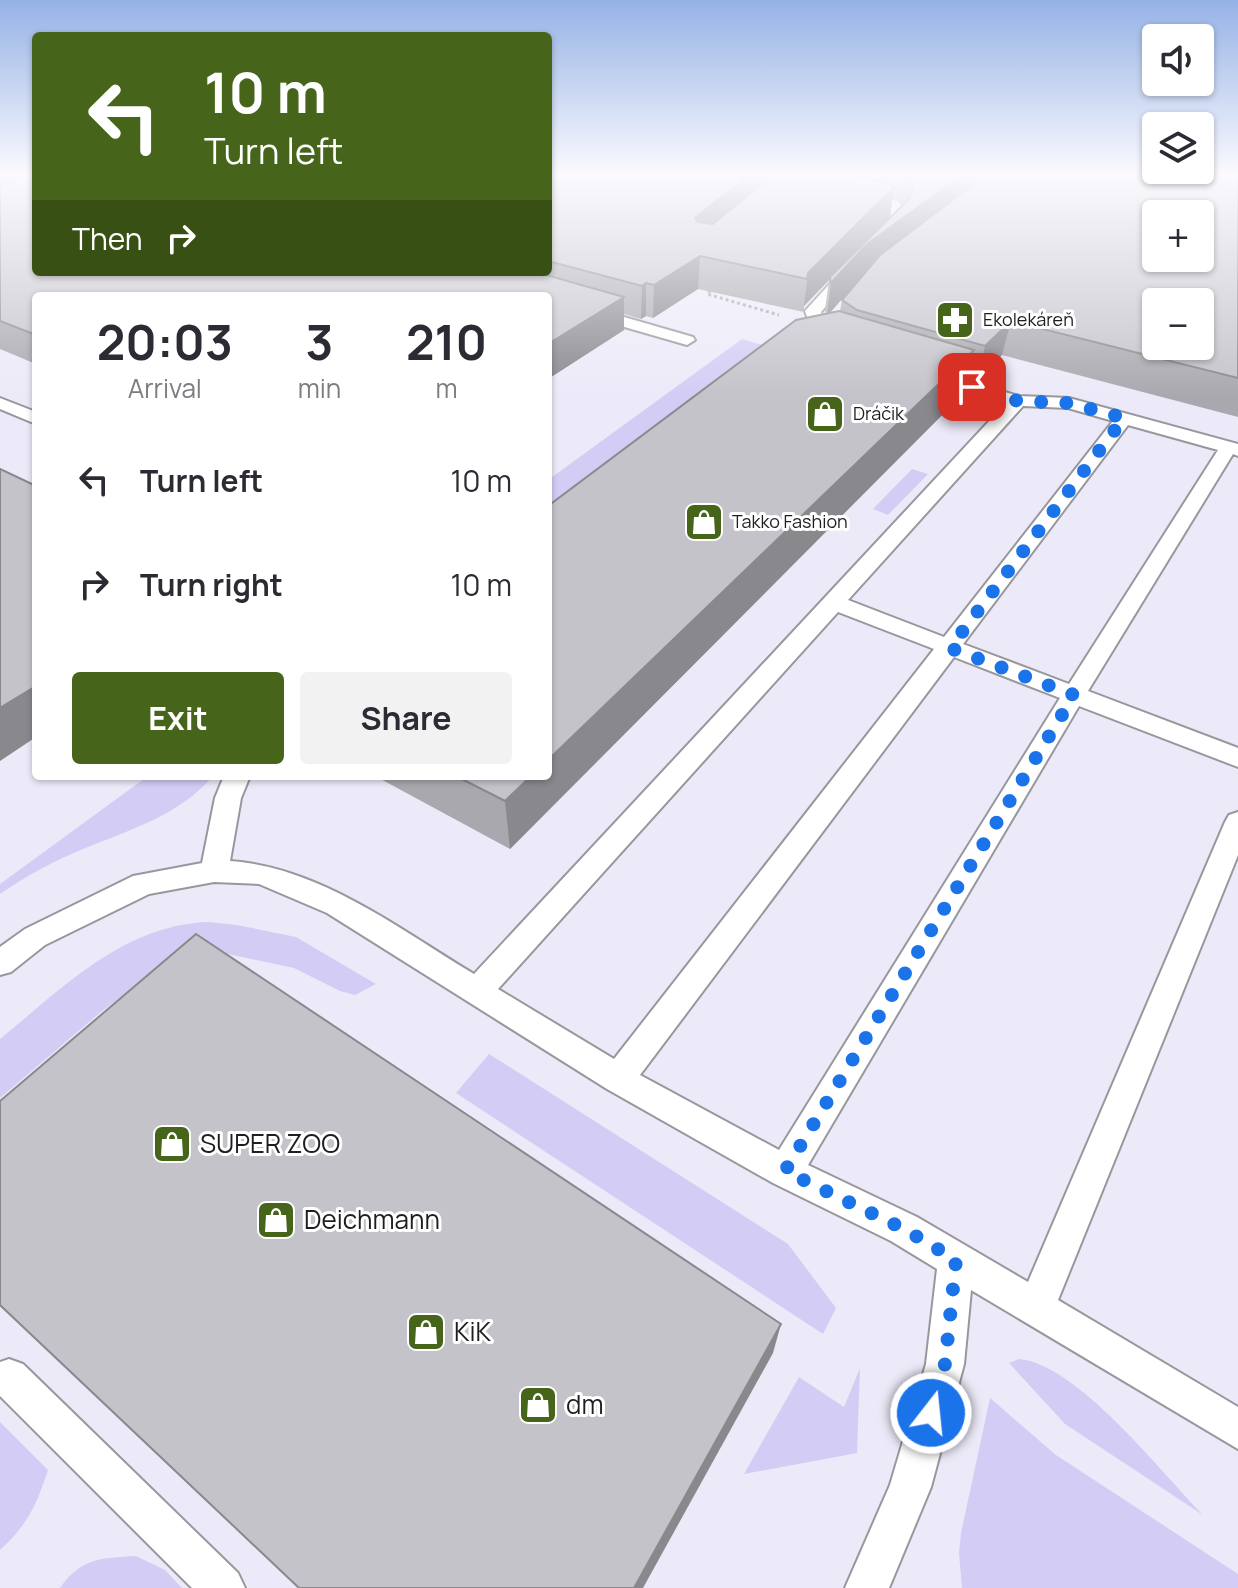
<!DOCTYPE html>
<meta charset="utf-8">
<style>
:root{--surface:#fff;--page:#f2f2f3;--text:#2b2b33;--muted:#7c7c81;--accent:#46651a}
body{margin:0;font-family:Manrope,sans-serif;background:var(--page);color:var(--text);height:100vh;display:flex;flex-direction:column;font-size:30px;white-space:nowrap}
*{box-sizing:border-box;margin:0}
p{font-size:26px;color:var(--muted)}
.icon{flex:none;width:44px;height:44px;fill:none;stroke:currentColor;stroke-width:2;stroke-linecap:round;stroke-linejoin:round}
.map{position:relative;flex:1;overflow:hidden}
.side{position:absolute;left:32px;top:292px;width:520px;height:488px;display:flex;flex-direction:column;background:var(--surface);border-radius:8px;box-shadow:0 2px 6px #0004}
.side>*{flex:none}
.top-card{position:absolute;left:32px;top:32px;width:520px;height:244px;border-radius:8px;box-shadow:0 2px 6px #0004;background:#46651a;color:#fff;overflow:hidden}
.fabs{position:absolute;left:1142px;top:24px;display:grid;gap:16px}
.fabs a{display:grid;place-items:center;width:72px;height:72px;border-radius:8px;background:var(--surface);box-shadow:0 2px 6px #0004;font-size:40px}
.pin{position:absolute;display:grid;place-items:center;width:68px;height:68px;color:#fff;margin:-34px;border-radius:16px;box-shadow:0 4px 12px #0006}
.me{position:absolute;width:88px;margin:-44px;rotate:16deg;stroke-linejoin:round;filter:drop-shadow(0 0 6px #0008)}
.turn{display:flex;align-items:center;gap:28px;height:168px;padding:0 40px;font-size:36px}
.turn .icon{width:104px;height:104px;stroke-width:2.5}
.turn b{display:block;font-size:56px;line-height:68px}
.then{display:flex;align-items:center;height:76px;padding:0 40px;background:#0003;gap:16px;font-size:30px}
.eta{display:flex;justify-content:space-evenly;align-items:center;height:136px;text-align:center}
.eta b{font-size:48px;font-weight:700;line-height:56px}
.button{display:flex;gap:16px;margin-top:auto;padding:16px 40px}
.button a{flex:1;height:92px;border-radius:8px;background:var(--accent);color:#fff;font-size:32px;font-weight:700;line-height:92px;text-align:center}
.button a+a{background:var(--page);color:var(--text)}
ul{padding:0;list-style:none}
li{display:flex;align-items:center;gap:24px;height:104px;padding:0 40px}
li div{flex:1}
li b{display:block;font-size:30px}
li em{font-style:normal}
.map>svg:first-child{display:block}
</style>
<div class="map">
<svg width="1238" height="1588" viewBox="0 0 1238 1588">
<rect width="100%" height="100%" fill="#f6f5fc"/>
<path fill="#eceaf8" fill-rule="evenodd" d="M0 175 36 272H548V175H1238V1588H0ZM1156 214H1200V258H1156ZM36 296H548V776H36ZM1156 302H1200V346H1156Z"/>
<g fill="#d3cdf5">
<polygon points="742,339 766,346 548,508 548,480"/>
<polygon points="912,469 928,474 888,515 873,509"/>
<path d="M148 776H213C179 816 129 830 83 849 54 861 26 876 0 894V884Z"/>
<path d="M208 922 237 925 296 937 376 984 355 995 340 991 294 968 228 954 211 955 144 980 102 1011 0 1098V1039C63 988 123 925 208 922Z"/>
<polygon points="489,1054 788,1244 836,1308 823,1334 456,1093"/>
<path d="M1019 1359C1077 1364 1161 1472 1203 1515L1065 1424 1009 1363Z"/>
<polygon points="860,1368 857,1453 744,1474 799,1377 844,1407"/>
<polygon points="990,1398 1056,1455 1238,1574 1238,1588 962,1588 959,1553 961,1533"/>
<path d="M0 1422 48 1470C36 1506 28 1524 0 1550Z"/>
<path d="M136 1556 165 1570 182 1588H60C81 1558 100 1558 136 1556Z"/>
</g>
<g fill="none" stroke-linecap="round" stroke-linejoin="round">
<defs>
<g id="service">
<path d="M851 265 858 269 821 312 825 325 842 344 834 349C819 343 810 326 805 311L846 266Z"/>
<polygon points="548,295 693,337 695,340 687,345 548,305"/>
<path d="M932 371 1019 396 1069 398 1238 444V456L1233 454 1088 691 1238 748V767L1079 706 808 1165 917 1217 1028 1282 1225 822 1229 815 1238 812V855L1058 1300 1238 1407V1449L971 1290 964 1364 931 1487 889 1588H845L890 1485 926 1364 937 1269 891 1241 773 1183 607 1089 327 913 259 884 214 882 149 894 45 945 11 972 0 975V947L25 929 133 876 202 863 215 798 224 776H250L241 798 230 861C320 867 399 929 474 974L1006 403 926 380 924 376ZM1023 406 1068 408 1113 421 944 637 848 600ZM1128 425 1218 450 1069 684 963 644ZM838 612 934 649 614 1059 498 989ZM954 657 1060 698 779 1150 640 1075Z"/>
<polygon points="0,398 36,412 36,424 0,409"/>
<polygon points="9,1359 23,1364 238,1573 245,1588 192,1588 0,1396 0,1362"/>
</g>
</defs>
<use href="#service" stroke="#98979d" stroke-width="4"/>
<polyline stroke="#aaa9ae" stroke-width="3" stroke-dasharray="3 3" stroke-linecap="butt" points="715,287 707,294 779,315"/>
<use href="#service" fill="#fff" fill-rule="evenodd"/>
</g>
<path fill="#a9a8ae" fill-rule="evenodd" d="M0 175 36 272H548V175H1238V417L1002 355 977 380 968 378 964 393 510 849 375 776H548L826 314 825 310 829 280 804 306V312L698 289 653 318 646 316 641 319 624 314V330L548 379V296H36V364L0 349ZM892 200 897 201 902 206 872 236 890 217ZM861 277 842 300 840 311 830 313Z"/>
<g fill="#89888d">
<polygon points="0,175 29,175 0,205"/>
<polygon points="749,175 782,175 694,250 695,218"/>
<polygon points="962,175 994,175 861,277 827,316 831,283 866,245"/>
<polygon points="894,187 890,217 804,306 808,273"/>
<polygon points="700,256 698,289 653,318 654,285"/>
<polygon points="646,283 646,316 641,319 642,286"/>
<polygon points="624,297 624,330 548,379 548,344"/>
<polygon points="1011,321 1002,355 977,380 985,346"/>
<polygon points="974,350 964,393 510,849 505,801 531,776 548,776 548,760"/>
<polygon points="36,686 36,737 0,761 0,708"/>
<polygon points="781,1324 773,1353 643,1588 634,1588"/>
</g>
<g fill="#c4c3ca" stroke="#89888d" stroke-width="2" fill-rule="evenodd">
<polygon points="28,175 36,175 36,272 546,272 546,275 624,297 548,344 548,296 36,296 36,335 0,321 0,185"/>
<polygon points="548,175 749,175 695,218 698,222 713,224 773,175 845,175 889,183 894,187 808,273 807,279 700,256 654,285 646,283 642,286 548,261"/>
<polygon points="905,175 962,175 866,245 831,283 830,277 909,199 915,184"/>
<path d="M986 175H1238V378L1011 321 985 346 857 310 842 300 880 255ZM1156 214H1200V258H1156ZM1156 302H1200V346H1156Z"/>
<polygon points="839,311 974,350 548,760 548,506 796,320"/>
<polygon points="0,469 36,486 36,686 0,708"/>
<polygon points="456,776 531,776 505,801"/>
<polygon points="196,934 781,1324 634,1588 299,1588 0,1305 0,1101"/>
</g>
<linearGradient id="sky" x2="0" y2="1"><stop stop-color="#95b2e6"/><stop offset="0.44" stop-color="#fbfafe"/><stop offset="1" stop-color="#fbfafe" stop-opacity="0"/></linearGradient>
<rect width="1238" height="397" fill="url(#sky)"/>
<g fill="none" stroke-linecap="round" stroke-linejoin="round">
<polyline stroke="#1a73e8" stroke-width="14" stroke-dasharray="0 25.2" points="931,1413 945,1364 956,1260 904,1229 785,1171 1074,695 950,648 1124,418 1069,403 1018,401 972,387"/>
</g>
<defs>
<symbol id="pharmacy-square" viewBox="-11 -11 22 22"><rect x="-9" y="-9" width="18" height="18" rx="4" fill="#46651a" stroke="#fff"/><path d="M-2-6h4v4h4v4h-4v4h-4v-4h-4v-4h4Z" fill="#fff"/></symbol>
<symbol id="shop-square" viewBox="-11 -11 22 22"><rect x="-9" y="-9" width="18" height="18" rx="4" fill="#46651a" stroke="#fff"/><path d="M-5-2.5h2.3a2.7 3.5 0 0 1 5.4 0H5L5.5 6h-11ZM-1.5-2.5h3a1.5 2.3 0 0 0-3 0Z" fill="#fff"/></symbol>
</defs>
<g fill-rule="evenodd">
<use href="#pharmacy-square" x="933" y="298" width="44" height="44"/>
<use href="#shop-square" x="803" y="392" width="44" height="44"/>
<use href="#shop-square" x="682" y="500" width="44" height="44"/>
<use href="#shop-square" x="150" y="1122" width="44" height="44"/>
<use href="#shop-square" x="254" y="1198" width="44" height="44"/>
<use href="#shop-square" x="404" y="1310" width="44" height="44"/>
<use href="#shop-square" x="516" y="1383" width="44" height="44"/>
</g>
<g text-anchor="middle" stroke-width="6" stroke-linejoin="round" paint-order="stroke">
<g font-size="18" fill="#1e1e20" stroke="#fff" text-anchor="start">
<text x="983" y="326">Ekolekáreň</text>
<text x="853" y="420">Dráčik</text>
<text x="732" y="528">Takko Fashion</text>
</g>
<g font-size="26" fill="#1e1e20" stroke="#fff" text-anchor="start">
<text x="200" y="1153">SUPER ZOO</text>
<text x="304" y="1229">Deichmann</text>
<text x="454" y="1341">KiK</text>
<text x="566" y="1414">dm</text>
</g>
</g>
</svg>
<div class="fabs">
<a><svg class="icon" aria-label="sound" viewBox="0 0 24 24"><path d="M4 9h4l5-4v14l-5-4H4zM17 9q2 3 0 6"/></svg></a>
<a><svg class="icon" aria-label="layers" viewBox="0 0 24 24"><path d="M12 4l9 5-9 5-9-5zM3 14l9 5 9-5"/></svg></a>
<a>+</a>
<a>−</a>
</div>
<div class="pin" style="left:972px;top:387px;background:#d93025"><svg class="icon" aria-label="arrive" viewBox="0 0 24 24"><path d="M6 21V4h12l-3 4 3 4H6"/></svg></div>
<svg class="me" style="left:931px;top:1413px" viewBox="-20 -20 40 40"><circle r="17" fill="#1a73e8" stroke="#fff" stroke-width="3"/><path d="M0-11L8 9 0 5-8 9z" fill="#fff"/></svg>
<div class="top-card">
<div class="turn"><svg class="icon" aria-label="left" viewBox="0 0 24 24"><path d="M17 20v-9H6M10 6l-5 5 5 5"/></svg><div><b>10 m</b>Turn left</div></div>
<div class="then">Then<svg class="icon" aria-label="right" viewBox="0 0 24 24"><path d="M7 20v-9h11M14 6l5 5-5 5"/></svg></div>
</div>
<section class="side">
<div class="eta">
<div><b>20:03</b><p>Arrival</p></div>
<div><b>3</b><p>min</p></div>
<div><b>210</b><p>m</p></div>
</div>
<ul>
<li><svg class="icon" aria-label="left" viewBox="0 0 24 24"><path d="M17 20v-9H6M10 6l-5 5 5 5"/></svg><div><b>Turn left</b></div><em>10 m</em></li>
<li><svg class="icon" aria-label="right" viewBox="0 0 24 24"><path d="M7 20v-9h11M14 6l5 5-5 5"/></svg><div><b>Turn right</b></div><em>10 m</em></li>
</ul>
<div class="button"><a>Exit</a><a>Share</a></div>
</section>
</div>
